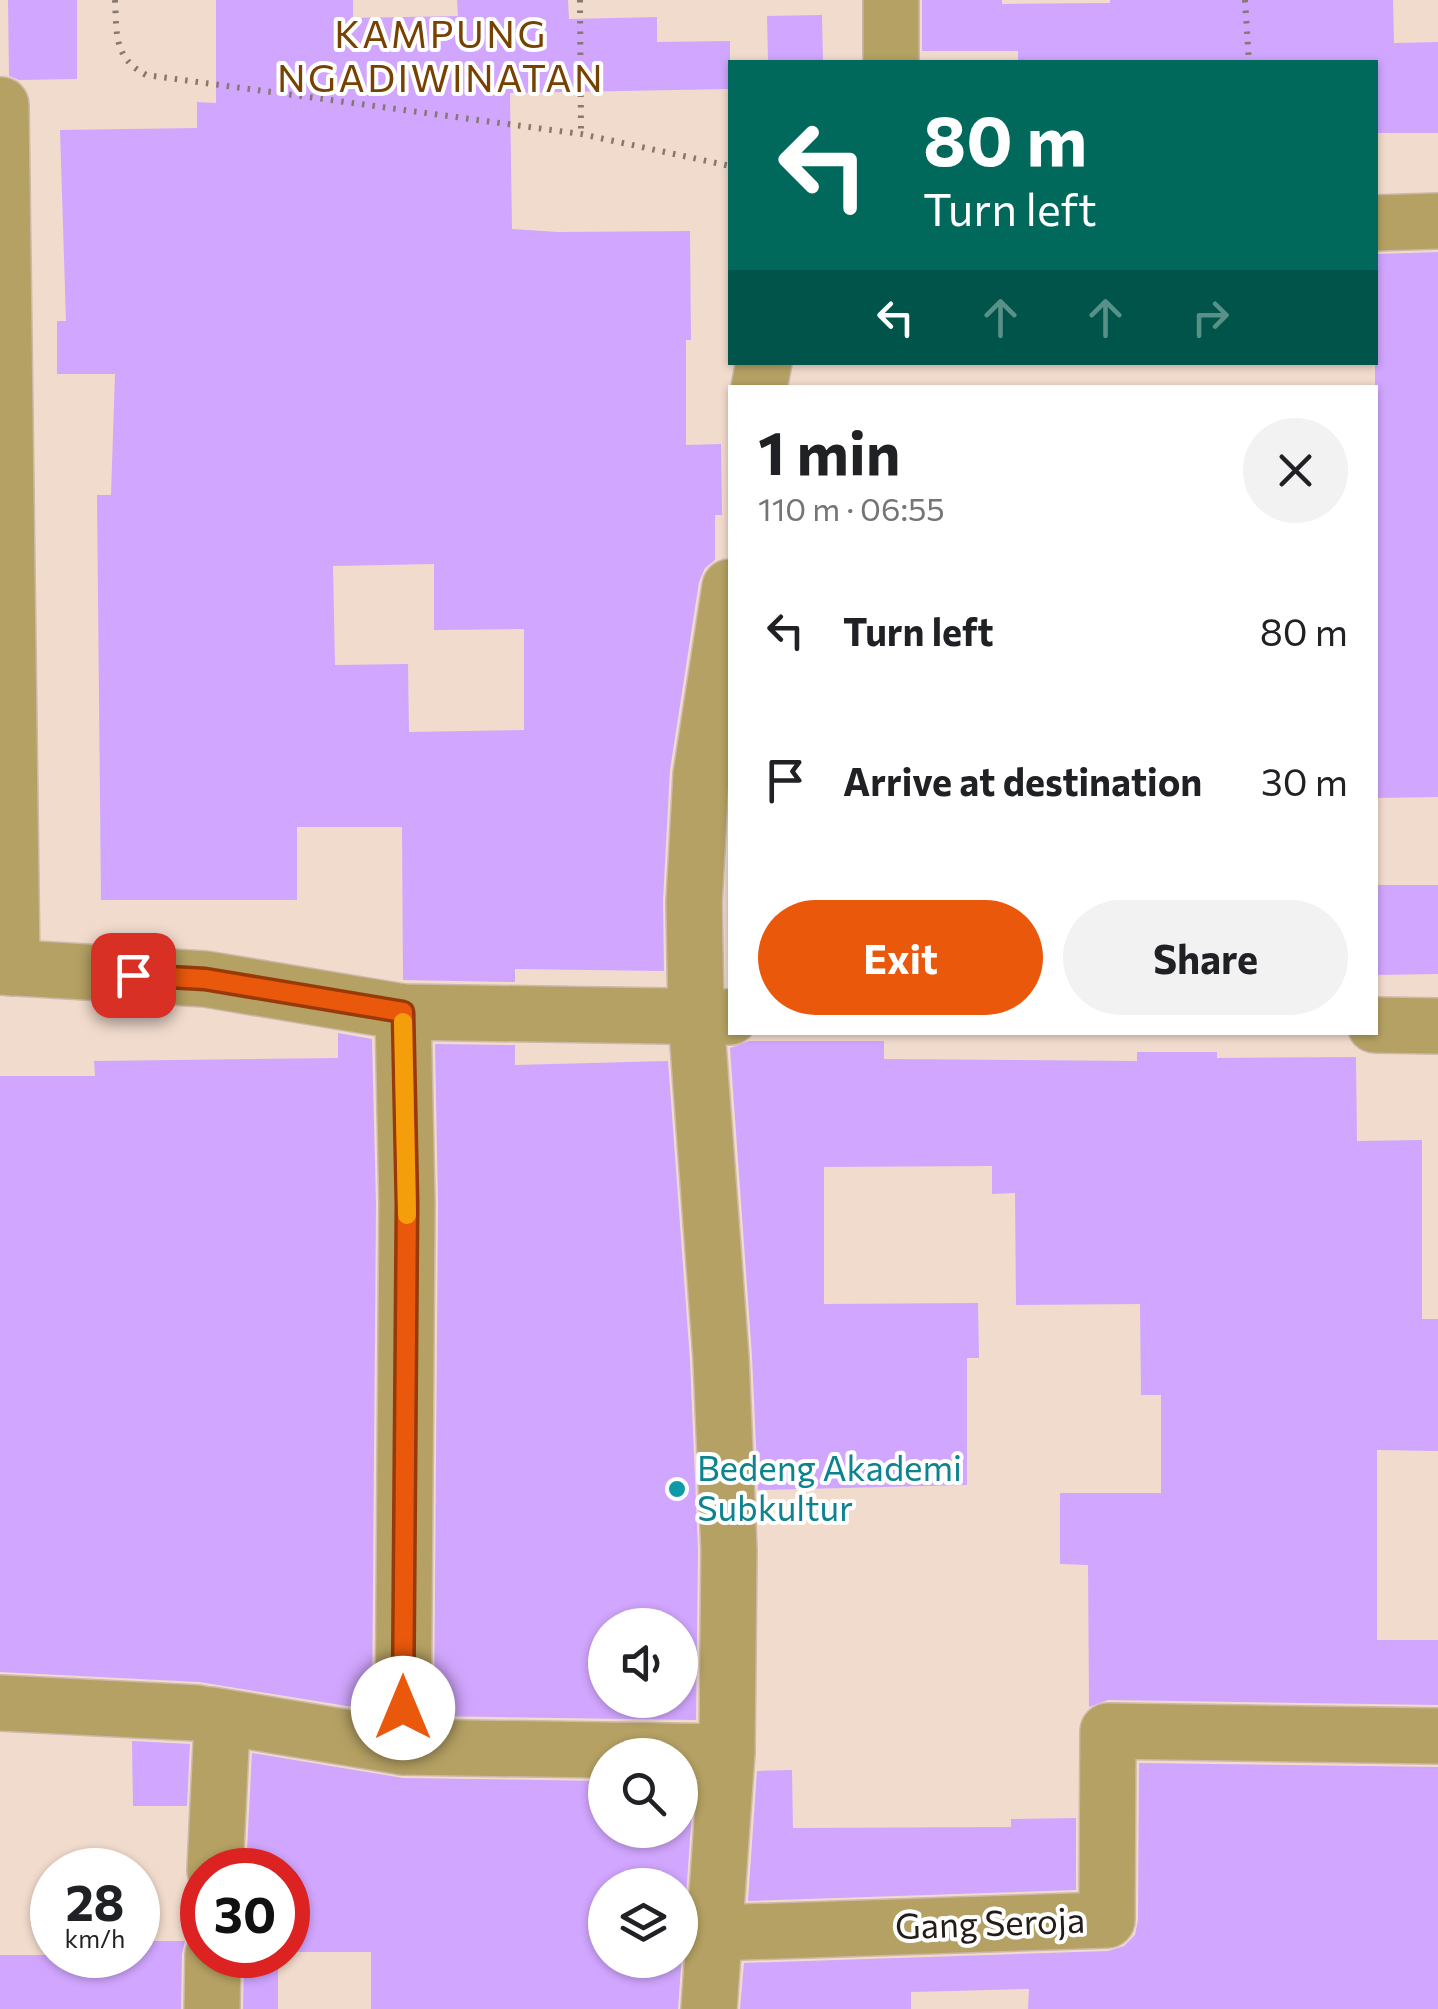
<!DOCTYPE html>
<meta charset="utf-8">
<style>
:root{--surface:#fff;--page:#f2f2f2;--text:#202124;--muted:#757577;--accent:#ea580c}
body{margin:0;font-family:Commissioner,sans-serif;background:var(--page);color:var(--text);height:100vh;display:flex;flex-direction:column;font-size:38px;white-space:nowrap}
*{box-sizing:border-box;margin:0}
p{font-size:32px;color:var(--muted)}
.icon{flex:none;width:55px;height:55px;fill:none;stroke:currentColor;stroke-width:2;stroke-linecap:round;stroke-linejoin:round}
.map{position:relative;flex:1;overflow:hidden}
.details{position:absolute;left:728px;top:385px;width:650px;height:650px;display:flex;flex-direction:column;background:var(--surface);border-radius:0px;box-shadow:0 2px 8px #0004}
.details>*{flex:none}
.hud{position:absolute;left:728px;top:60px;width:650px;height:305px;border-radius:0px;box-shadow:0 2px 8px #0004;background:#00695c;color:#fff;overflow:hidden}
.fabs{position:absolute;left:588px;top:1608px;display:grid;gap:20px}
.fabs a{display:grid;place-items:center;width:110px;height:110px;border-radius:50%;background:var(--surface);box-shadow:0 2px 8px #0004;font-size:50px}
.speed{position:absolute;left:30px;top:1848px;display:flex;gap:20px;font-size:50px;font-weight:700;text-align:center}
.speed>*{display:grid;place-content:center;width:130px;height:130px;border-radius:50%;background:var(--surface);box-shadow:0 2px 8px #0004;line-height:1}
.speed small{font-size:25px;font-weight:400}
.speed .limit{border:15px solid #d22;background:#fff;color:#111}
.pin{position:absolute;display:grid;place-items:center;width:85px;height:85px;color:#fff;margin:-42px;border-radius:20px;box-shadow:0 5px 15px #0006}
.me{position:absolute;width:110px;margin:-55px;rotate:0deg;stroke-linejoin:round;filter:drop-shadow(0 0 8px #0008)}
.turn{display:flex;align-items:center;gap:35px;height:210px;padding:0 30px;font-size:45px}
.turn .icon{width:130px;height:130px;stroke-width:2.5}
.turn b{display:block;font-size:70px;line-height:85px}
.lanes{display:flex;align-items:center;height:95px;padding:0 30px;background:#0003;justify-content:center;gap:50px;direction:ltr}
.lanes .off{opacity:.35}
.round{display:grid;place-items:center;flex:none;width:105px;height:105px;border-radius:52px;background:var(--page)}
.headline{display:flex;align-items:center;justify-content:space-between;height:170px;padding:0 30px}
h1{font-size:60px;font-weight:700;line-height:75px}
.primary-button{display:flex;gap:20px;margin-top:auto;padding:20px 30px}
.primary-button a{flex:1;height:115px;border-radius:60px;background:var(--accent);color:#fff;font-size:40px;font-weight:700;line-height:115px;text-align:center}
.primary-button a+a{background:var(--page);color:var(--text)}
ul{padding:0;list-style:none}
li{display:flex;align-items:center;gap:30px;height:150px;padding:0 30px}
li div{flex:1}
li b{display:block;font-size:38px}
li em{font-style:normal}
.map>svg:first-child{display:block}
</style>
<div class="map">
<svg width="1438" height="2009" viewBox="0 0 1438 2009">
<rect width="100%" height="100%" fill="#f1dbcd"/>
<g fill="#d1a6fe" fill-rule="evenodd">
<polygon points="8,0 77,0 77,79 19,80 9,76"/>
<path d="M216 0H353V18L458 16 457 0H568L569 19 657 17V42L730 41V89L510 93 512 229 558 232 690 231 691 340H686V445L721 444 722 515H715V560L705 568 699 582 670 770 663 900 664 971 515 969V982L403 980 402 827H297V900H101L97 495H111L115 374H57V321H66L60 130 197 128V102L216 103ZM434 564V630L524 629V730L409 732 408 664 335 665 333 566Z"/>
<polygon points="922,0 1002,0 1002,4 1110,3 1110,0 1393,0 1394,43 1438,42 1438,133 1375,133 1375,62 1018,62 1018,51 922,51"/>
<polygon points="822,15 823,62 768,62 767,16"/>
<polygon points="1438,252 1438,797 1375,798 1375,254"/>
<polygon points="1375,885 1438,885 1438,974 1375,975"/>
<polygon points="338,1033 372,1039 376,1204 372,1710 199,1682 0,1672 0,1076 95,1076 94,1061 338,1058"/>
<polygon points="749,1041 884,1041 884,1059 1137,1061 1137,1052 1217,1052 1217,1058 1356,1057 1357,1141 1422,1140 1422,1319 1438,1319 1438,1451 1377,1450 1377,1640 1438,1640 1438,1705 1108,1700 1089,1707 1088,1565 1060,1564 1060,1493 1161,1493 1161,1395 1141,1395 1140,1304 1016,1305 1015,1193 992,1194 992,1166 824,1167 824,1304 978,1303 979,1358 967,1358 967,1485 758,1490 752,1356 730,1048"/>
<path d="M435 1044 515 1045V1065L668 1061 690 1360 698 1550 696 1720 434 1716 438 1204ZM605 1625H680V1700H605Z"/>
<polygon points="132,1741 190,1744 187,1806 133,1806"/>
<path d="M252 1753 403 1778 605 1781V1830H680V1783H694L678 2009H371V1952H288V1870H246ZM605 1885H680V1960H605Z"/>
<polygon points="1139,1763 1438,1767 1438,2009 1028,2009 1029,1989 911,1992 911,2009 740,2009 744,1963 1108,1951 1124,1946 1135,1935 1138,1920"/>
<polygon points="792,1770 793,1828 1011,1827 1011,1819 1076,1818 1076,1890 748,1901 757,1771"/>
<polygon points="138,1941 185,1941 182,1954 181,2009 0,2009 0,1955 138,1955"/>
<polygon points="244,1955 278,1955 278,2009 243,2009"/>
</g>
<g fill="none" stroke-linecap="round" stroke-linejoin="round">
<defs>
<g id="minor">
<polyline points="891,0 891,62"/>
<polyline points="1,105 12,968"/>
<polyline points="1375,223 1438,221"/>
<polyline points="759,388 764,362"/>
<polyline points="0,967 205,979 403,1012 730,1017"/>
<polyline points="1375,1025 1438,1026"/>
<polyline points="0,1703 197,1713 218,1717 222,1724 215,1870"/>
<polyline points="212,1715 403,1747 727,1752"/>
<polyline points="403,1747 407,1204 403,1012"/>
<polyline points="714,1933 1107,1920 1108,1731 1438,1736"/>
<polyline points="212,2009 213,1955"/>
<polyline points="709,2009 727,1752 729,1550 721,1358 696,1017 694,902 701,775 730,587"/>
</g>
</defs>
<use href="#minor" stroke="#ccb9ac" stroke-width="58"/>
<g stroke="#86786e" stroke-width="6" stroke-dasharray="2.5 8" stroke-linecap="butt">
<path d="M115 0C117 34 113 57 146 75L581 134 730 166"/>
<polyline points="580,0 581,134"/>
<polyline points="1245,0 1249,62"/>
</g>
<use href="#minor" stroke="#b5a163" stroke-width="55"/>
</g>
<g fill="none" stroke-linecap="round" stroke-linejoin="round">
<defs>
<polyline id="route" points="133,975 205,979 403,1012 407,1204 403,1708"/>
</defs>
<use href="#route" stroke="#983908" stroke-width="25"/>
<use href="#route" stroke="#ea580c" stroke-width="18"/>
<polyline stroke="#f59e0b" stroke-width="18" points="403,1022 407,1215"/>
</g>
<circle fill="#0f9aa8" stroke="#fff" stroke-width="4" cx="677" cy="1489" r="10"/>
<g text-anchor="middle" stroke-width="8" stroke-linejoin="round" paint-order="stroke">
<g font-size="35" fill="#0d838f" stroke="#fff" text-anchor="start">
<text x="697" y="1481">Bedeng Akademi<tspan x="697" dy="40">Subkultur</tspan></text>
</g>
<g font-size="35" fill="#241c17" stroke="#fff">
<text transform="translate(990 1924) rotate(-2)" y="12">Gang Seroja</text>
</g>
<g font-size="38" letter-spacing="2.5" fill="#774101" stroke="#fff">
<text x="441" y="48">KAMPUNG<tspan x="441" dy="44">NGADIWINATAN</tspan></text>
</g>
</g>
</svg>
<div class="fabs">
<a><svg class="icon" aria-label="sound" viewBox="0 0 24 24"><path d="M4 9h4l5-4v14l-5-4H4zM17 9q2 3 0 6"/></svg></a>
<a><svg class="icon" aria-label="search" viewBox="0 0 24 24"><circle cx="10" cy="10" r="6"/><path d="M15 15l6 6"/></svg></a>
<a><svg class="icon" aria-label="layers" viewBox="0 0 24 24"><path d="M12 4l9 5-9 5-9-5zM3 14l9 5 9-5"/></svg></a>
</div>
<div class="speed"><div>28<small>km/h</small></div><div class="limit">30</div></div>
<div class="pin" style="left:133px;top:975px;background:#d93025"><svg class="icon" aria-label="arrive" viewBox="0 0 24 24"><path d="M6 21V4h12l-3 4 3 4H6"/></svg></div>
<svg class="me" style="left:403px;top:1708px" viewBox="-20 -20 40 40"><circle r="19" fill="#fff"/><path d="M0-13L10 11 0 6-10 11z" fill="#ea580c"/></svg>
<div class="hud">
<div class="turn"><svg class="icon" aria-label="left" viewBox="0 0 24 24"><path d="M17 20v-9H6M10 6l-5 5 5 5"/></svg><div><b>80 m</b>Turn left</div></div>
<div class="lanes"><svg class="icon" aria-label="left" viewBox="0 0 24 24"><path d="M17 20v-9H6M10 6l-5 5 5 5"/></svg><svg class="icon off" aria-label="ahead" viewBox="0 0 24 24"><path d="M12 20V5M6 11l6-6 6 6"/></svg><svg class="icon off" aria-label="ahead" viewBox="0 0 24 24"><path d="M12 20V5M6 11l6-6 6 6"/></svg><svg class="icon off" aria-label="right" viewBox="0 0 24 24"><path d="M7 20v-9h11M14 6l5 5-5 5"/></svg></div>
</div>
<section class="details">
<div class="headline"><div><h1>1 min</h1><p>110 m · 06:55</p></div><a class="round"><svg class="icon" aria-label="close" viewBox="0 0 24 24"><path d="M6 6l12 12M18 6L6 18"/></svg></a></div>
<ul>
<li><svg class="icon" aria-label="left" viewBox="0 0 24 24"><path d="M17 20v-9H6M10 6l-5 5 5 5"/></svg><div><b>Turn left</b></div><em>80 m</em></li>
<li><svg class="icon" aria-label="arrive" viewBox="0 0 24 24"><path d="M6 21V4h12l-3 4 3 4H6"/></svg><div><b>Arrive at destination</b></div><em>30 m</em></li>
</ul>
<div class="primary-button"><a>Exit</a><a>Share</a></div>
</section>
</div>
